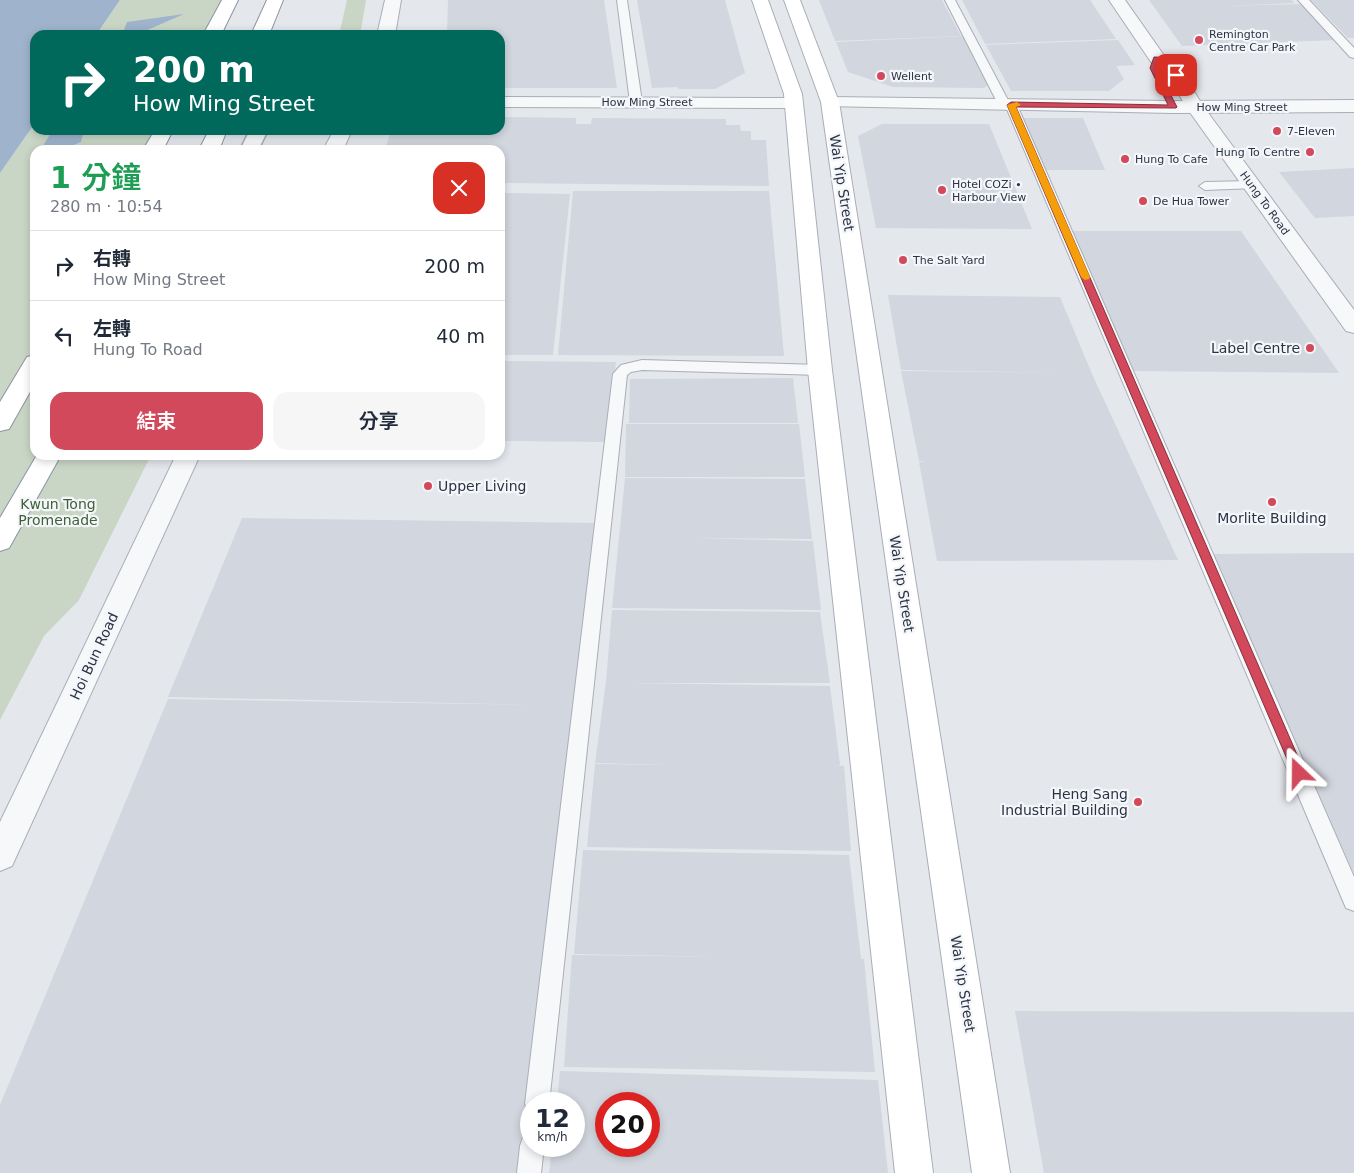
<!DOCTYPE html>
<html lang="zh-TW">
<meta charset="utf-8">
<style>
:root{--surface:#fff;--page:#f6f6f7;--text:#1f2937;--muted:#747a83;--line:#e0e1e3;--accent:#d1495b}
body{margin:0;font-family:"DejaVu Sans","Noto Sans TC",sans-serif;background:var(--page);color:var(--text);height:100vh;display:flex;flex-direction:column;font-size:19px;white-space:nowrap}
*{box-sizing:border-box;margin:0}
p{font-size:16px;color:var(--muted)}
.icon{flex:none;width:28px;height:28px;fill:none;stroke:currentColor;stroke-width:2;stroke-linecap:round;stroke-linejoin:round}
.map{position:relative;flex:1;overflow:hidden}
.drawer{position:absolute;left:30px;top:145px;width:475px;height:315px;display:flex;flex-direction:column;background:var(--surface);border-radius:15px;box-shadow:0 2px 8px #0003}
.drawer>*{flex:none}
.banner{position:absolute;left:30px;top:30px;width:475px;height:105px;border-radius:15px;box-shadow:0 2px 8px #0003;background:#00695c;color:#fff;overflow:hidden}
.speed{position:absolute;left:520px;top:1092px;display:flex;gap:10px;font-size:25px;font-weight:700;text-align:center}
.speed>*{display:grid;place-content:center;width:65px;height:65px;border-radius:50%;background:var(--surface);box-shadow:0 2px 8px #0003;line-height:1}
.speed small{font-size:12px;font-weight:400}
.speed .limit{border:8px solid #d22;background:#fff;color:#111}
.pin{position:absolute;display:grid;place-items:center;width:42px;height:42px;color:#fff;margin:-21px;border-radius:10px;box-shadow:0 2px 8px #0006}
.me{position:absolute;width:55px;margin:-28px;rotate:337deg;stroke-linejoin:round;filter:drop-shadow(0 0 4px #0008)}
.turn{display:flex;align-items:center;gap:18px;height:105px;padding:0 20px;font-size:22px}
.turn .icon{width:65px;height:65px;stroke-width:2.5}
.turn b{display:block;font-size:35px;line-height:42px}
.round{display:grid;place-items:center;flex:none;width:52px;height:52px;border-radius:15px;background:var(--page)}
.headline{display:flex;align-items:center;justify-content:space-between;height:85px;padding:0 20px}
h1{font-size:30px;font-weight:600;line-height:38px;color:#1e9e55}
.action{display:flex;gap:10px;margin-top:auto;padding:10px 20px}
.action a{flex:1;height:58px;border-radius:15px;background:var(--accent);color:#fff;font-size:20px;font-weight:600;line-height:58px;text-align:center}
.action a+a{background:var(--page);color:var(--text)}
ul{padding:0;list-style:none}
li{display:flex;align-items:center;gap:15px;height:70px;padding:0 20px;border-top:1px solid var(--line)}
li div{flex:1}
li b{display:block;font-size:19px}
li em{font-style:normal}
.map>svg:first-child{display:block}
</style>
<div class="map">
<svg width="1354" height="1173" viewBox="0 0 1354 1173">
<rect width="100%" height="100%" fill="#e4e7ec"/>
<g fill="#d2d6de" fill-rule="evenodd">
<polygon points="448,0 604,0 617,88 500,88 500,35 447,35"/>
<polygon points="637,0 725,0 745,73 715,89 679,89 677,87 652,88"/>
<polygon points="819,0 942,0 961,36 835,41"/>
<polygon points="962,0 1090,0 1116,39 985,44"/>
<polygon points="1149,0 1292,0 1294,3 1226,6 1302,4 1335,40 1182,46"/>
<polygon points="1311,0 1354,0 1354,38 1348,38"/>
<polygon points="965,36 989,84 984,88 893,87 848,72 836,42"/>
<polygon points="1118,40 1135,65 1116,66 1124,79 1109,91 1011,91 986,45"/>
<polygon points="500,117 576,118 576,124 591,124 592,118 726,119 726,125 740,125 741,131 751,131 751,140 766,140 769,186 500,183 500,150 385,150 390,134 400,130 500,130"/>
<polygon points="1023,118 1083,118 1105,170 1045,170"/>
<polygon points="882,124 989,124 1032,229 876,228 858,136"/>
<polygon points="1354,168 1354,216 1315,218 1279,172"/>
<polygon points="573,191 769,191 784,356 558,355"/>
<polygon points="500,193 570,194 553,355 500,355"/>
<polygon points="1072,231 1241,231 1339,373 1132,371"/>
<polygon points="888,295 1060,297 1092,374 1178,560 937,561 919,462 927,462 919,461 901,371 1084,373 901,370"/>
<polygon points="500,361 616,362 606,442 500,441"/>
<polygon points="793,378 798,423 629,423 630,379"/>
<polygon points="626,424 799,424 805,477 625,477"/>
<polygon points="625,478 805,479 812,539 692,538 813,541 821,610 612,608"/>
<polygon points="242,518 597,523 575,705 567,705 575,706 546,954 517,1173 0,1173 0,1105 168,699 539,705 168,697"/>
<polygon points="1354,553 1354,874 1212,554"/>
<polygon points="612,610 820,612 830,683 626,683 830,686 840,765 835,765 844,766 851,851 587,847 595,764 671,765 595,763 606,682"/>
<polygon points="583,850 849,855 861,959 864,959 875,1072 564,1067 572,955 731,957 574,954"/>
<polygon points="1015,1011 1354,1012 1354,1173 1044,1173"/>
<path d="M560 1071 878 1080 888 1173H549L552 1146H574V1104H557ZM606 1104H649V1146H606Z"/>
</g>
<g fill="#c9d6c5">
<polygon points="120,0 223,0 207,35 96,35"/>
<polygon points="347,0 366,0 360,35 343,35 340,31"/>
<polygon points="35,123 35,130 157,130 146,150 35,150 35,455 151,455 79,600 44,636 0,720 0,173"/>
</g>
<g fill="#9fb4cc">
<polygon points="0,0 120,0 96,35 35,35 35,123 0,173"/>
<polygon points="184,14 136,35 122,35 127,22"/>
<polygon points="53,130 84,130 81,142 61,150 40,150"/>
</g>
<g fill="none" stroke-linecap="round" stroke-linejoin="round">
<defs>
<g id="service">
<polygon points="617,0 627,0 642,102 636,105 630,102"/>
<polygon points="945,0 955,0 1009,102 1015,103 1017,105 1354,877 1354,911 1346,908 1343,901 1006,107 1000,106 998,104"/>
<polygon points="1298,0 1309,0 1354,48 1354,58 1350,57"/>
<polygon points="1252,181 1258,185 1256,188 1205,190 1199,186 1205,182"/>
<polygon points="642,360 820,365 825,367 827,370 825,373 820,375 642,370 631,372 627,375 549,1104 531,1104 531,1113 529,1112 525,1104 613,374 621,365"/>
<polygon points="531,1134 531,1146 544,1146 541,1173 517,1173 520,1146 523,1137"/>
</g>
<polygon id="pedestrian" points="250,130 268,130 258,150 240,150"/>
<g id="minor">
<polygon points="500,97 793,98 799,99 802,103 799,107 793,108 500,107"/>
<polygon points="830,97 1173,101 1354,100 1354,112 1173,113 824,106 821,102 824,98"/>
</g>
<g id="tertiary">
<polygon points="385,0 401,0 395,35 377,35"/>
<polygon points="1109,0 1125,0 1163,54 1178,65 1203,106 1354,310 1354,333 1346,331 1189,111 1165,72 1151,62"/>
<polygon points="334,130 352,130 343,150 323,150"/>
<polygon points="176,455 200,455 12,866 0,871 0,822"/>
</g>
<g id="secondary">
<polygon points="752,0 768,0 802,94 832,370 933,1173 895,1173 808,370 784,94"/>
<polygon points="784,0 800,0 839,102 1010,1173 972,1173 821,102"/>
</g>
<g id="motorway">
<polygon points="222,0 238,0 221,35 203,35"/>
<polygon points="267,0 283,0 269,35 251,35"/>
<polygon points="155,130 173,130 163,150 143,150"/>
<polygon points="209,130 227,130 219,150 199,150"/>
<polygon points="35,355 35,383 9,429 0,431 0,402 27,357"/>
<polygon points="37,455 61,455 9,548 0,551 0,518"/>
</g>
</defs>
<use href="#service" stroke="#a9aeb7" stroke-width="2"/>
<use href="#pedestrian" stroke="#a9aeb7" stroke-width="3"/>
<use href="#minor" stroke="#a9aeb7" stroke-width="2"/>
<use href="#tertiary" stroke="#a9aeb7" stroke-width="2"/>
<use href="#secondary" stroke="#a9aeb7" stroke-width="2"/>
<use href="#motorway" stroke="#8b94a3" stroke-width="2"/>
<use href="#service" fill="#f7f8fa" fill-rule="evenodd"/>
<use href="#pedestrian" fill="#f7f8fa" fill-rule="evenodd"/>
<use href="#minor" fill="#f7f8fa" fill-rule="evenodd"/>
<use href="#tertiary" fill="#f7f8fa" fill-rule="evenodd"/>
<use href="#secondary" fill="#fff" fill-rule="evenodd"/>
<use href="#motorway" fill="#fff" fill-rule="evenodd"/>
</g>
<path fill="#d1495b" stroke="#882f3b" d="M1154 57C1165 56 1175 67 1180 75L1174 77 1170 71 1159 63 1157 68 1177 107 1176 108 1016 107 1305 773 1304 777 1299 779 1294 777 1293 773 1007 105 1011 102 1168 105 1150 68Z"/>
<polygon fill="#f59e0b" points="1017,102 1021,105 1016,107 1090,277 1089,279 1085,280 1081,277 1007,105"/>
<g fill="#d1495b" stroke="#f4f6f9" stroke-width="2">
<circle cx="1199" cy="40" r="5"/>
<circle cx="881" cy="76" r="5"/>
<circle cx="1277" cy="131" r="5"/>
<circle cx="1310" cy="152" r="5"/>
<circle cx="1125" cy="159" r="5"/>
<circle cx="942" cy="190" r="5"/>
<circle cx="1143" cy="201" r="5"/>
<circle cx="903" cy="260" r="5"/>
<circle cx="1310" cy="348" r="5"/>
<circle cx="428" cy="486" r="5"/>
<circle cx="1272" cy="502" r="5"/>
<circle cx="1138" cy="802" r="5"/>
</g>
<g text-anchor="middle" stroke-width="4.5" stroke-linejoin="round" paint-order="stroke">
<g font-size="11" fill="#2b3445" stroke="#f4f6f9" text-anchor="start">
<text x="1209" y="38">Remington<tspan x="1209" dy="13">Centre Car Park</tspan></text>
<text x="891" y="80">Wellent</text>
<text x="1287" y="135">7-Eleven</text>
<text x="1300" y="156" text-anchor="end">Hung To Centre</text>
<text x="1135" y="163">Hung To Cafe</text>
<text x="952" y="188">Hotel COZi ∙<tspan x="952" dy="13">Harbour View</tspan></text>
<text x="1153" y="205">De Hua Tower</text>
<text x="913" y="264">The Salt Yard</text>
</g>
<g font-size="11" fill="#2b3445" stroke="#f4f6f9">
<text x="647" y="106">How Ming Street</text>
<text x="1242" y="111">How Ming Street</text>
<text transform="translate(1265 203) rotate(54)" y="4">Hung To Road</text>
</g>
<g font-size="14" fill="#2b3445" stroke="#f4f6f9">
<text transform="translate(842 183) rotate(81)" y="5">Wai Yip Street</text>
<text transform="translate(902 584) rotate(81)" y="5">Wai Yip Street</text>
<text transform="translate(94 656) rotate(-65)" y="5">Hoi Bun Road</text>
<text transform="translate(963 984) rotate(81)" y="5">Wai Yip Street</text>
</g>
<g font-size="14" fill="#2b3445" stroke="#f4f6f9" text-anchor="end">
<text x="1300" y="353">Label Centre</text>
<text x="438" y="491" text-anchor="start">Upper Living</text>
<text x="1272" y="523" text-anchor="middle">Morlite Building</text>
<text x="1128" y="799">Heng Sang<tspan x="1128" dy="16">Industrial Building</tspan></text>
</g>
<g font-size="14" fill="#3f6138" stroke="#f4f6f9">
<text x="58" y="509">Kwun Tong<tspan x="58" dy="16">Promenade</tspan></text>
</g>
</g>
</svg>
<div class="speed"><div>12<small>km/h</small></div><div class="limit">20</div></div>
<div class="pin" style="left:1176px;top:75px;background:#d93025"><svg class="icon" aria-label="arrive" viewBox="0 0 24 24"><path d="M6 21V4h12l-3 4 3 4H6"/></svg></div>
<svg class="me" style="left:1299px;top:773px" viewBox="-20 -20 40 40"><path d="M0-17L14 15 0 8-14 15z" fill="#d1495b" stroke="#fff" stroke-width="4"/></svg>
<div class="banner">
<div class="turn"><svg class="icon" aria-label="right" viewBox="0 0 24 24"><path d="M7 20v-9h11M14 6l5 5-5 5"/></svg><div><b>200 m</b>How Ming Street</div></div>
</div>
<section class="drawer">
<div class="headline"><div><h1>1 分鐘</h1><p>280 m · 10:54</p></div><a class="round" style="background:#d93025;color:#fff"><svg class="icon" aria-label="close" viewBox="0 0 24 24"><path d="M6 6l12 12M18 6L6 18"/></svg></a></div>
<ul>
<li><svg class="icon" aria-label="right" viewBox="0 0 24 24"><path d="M7 20v-9h11M14 6l5 5-5 5"/></svg><div><b>右轉</b><p>How Ming Street</p></div><em>200 m</em></li>
<li><svg class="icon" aria-label="left" viewBox="0 0 24 24"><path d="M17 20v-9H6M10 6l-5 5 5 5"/></svg><div><b>左轉</b><p>Hung To Road</p></div><em>40 m</em></li>
</ul>
<div class="action"><a>結束</a><a>分享</a></div>
</section>
</div>
